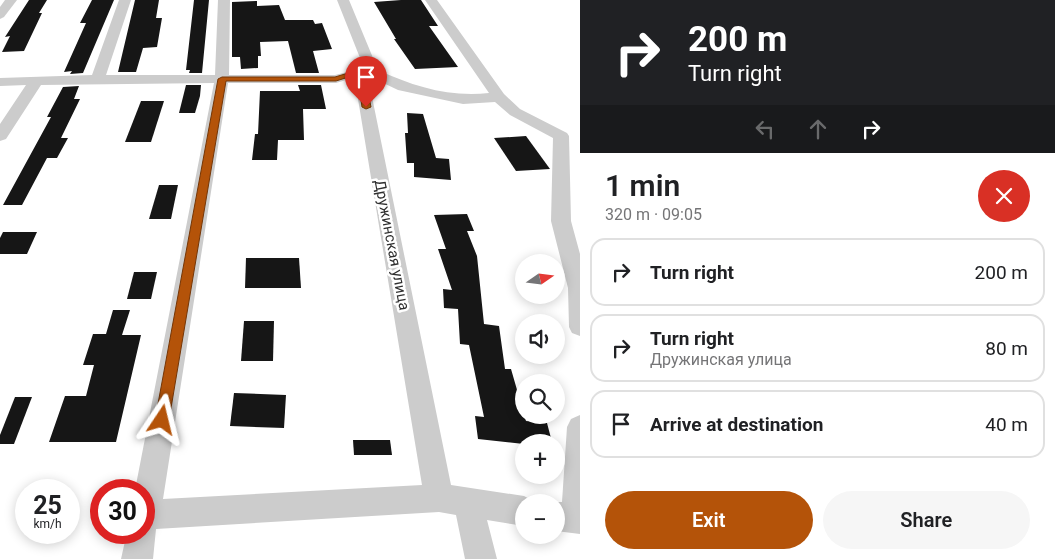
<!DOCTYPE html>
<meta charset="utf-8">
<style>
:root{--surface:#fff;--page:#f6f6f6;--text:#202124;--muted:#757577;--line:#e0e0e0;--accent:#b45309}
body{margin:0;font-family:Roboto,sans-serif;background:var(--page);color:var(--text);height:100vh;display:flex;flex-direction:column;font-size:19px;white-space:nowrap}
*{box-sizing:border-box;margin:0}
p{font-size:16px;color:var(--muted)}
.icon{flex:none;width:28px;height:28px;fill:none;stroke:currentColor;stroke-width:2;stroke-linecap:round;stroke-linejoin:round}
.map{position:relative;flex:1;overflow:hidden}
.sheet{display:flex;flex-direction:column;background:var(--surface);width:475px}
.sheet>*{flex:none}
.banner{background:#202124;color:#fff;overflow:hidden}
.needle{width:32px;rotate:76deg}
.controls{position:absolute;left:515px;top:254px;display:grid;gap:10px}
.controls a{display:grid;place-items:center;width:50px;height:50px;border-radius:50%;background:var(--surface);box-shadow:0 2px 12px #0003;font-size:25px}
.speed{position:absolute;left:15px;top:479px;display:flex;gap:10px;font-size:25px;font-weight:700;text-align:center}
.speed>*{display:grid;place-content:center;width:65px;height:65px;border-radius:50%;background:var(--surface);box-shadow:0 2px 12px #0003;line-height:1}
.speed small{font-size:12px;font-weight:400}
.speed .limit{border:8px solid #d22;background:#fff;color:#111}
.pin{position:absolute;display:grid;place-items:center;width:42px;height:42px;color:#fff;margin:-51px -21px;border-radius:50% 50% 50% 0;rotate:-45deg;box-shadow:0 0 5px #0007}
.pin .icon{rotate:45deg}
.me{position:absolute;width:55px;margin:-28px;rotate:10deg;stroke-linejoin:round;filter:drop-shadow(0 0 4px #0008)}
.turn{display:flex;align-items:center;gap:18px;height:105px;padding:0 25px;font-size:22px}
.turn .icon{width:65px;height:65px;stroke-width:2.5}
.turn b{display:block;font-size:35px;line-height:42px}
.lanes{display:flex;align-items:center;height:48px;padding:0 25px;background:#0003;justify-content:center;gap:25px;direction:ltr}
.lanes .off{opacity:.35}
.round{display:grid;place-items:center;flex:none;width:52px;height:52px;border-radius:26px;background:var(--page)}
.head{display:flex;align-items:center;justify-content:space-between;height:85px;padding:0 25px}
h1{font-size:30px;font-weight:600;line-height:38px}
.button{display:flex;gap:10px;margin-top:auto;padding:10px 25px}
.button a{flex:1;height:58px;border-radius:30px;background:var(--accent);color:#fff;font-size:20px;font-weight:600;line-height:58px;text-align:center}
.button a+a{background:var(--page);color:var(--text)}
ul{padding:0;list-style:none}
li{display:flex;align-items:center;gap:15px;height:68px;margin:0 10px 8px;padding:0 15px;border:2px solid var(--line);border-radius:15px}
li div{flex:1}
li b{display:block;font-size:19px}
li em{font-style:normal}
main{display:flex;flex:1;min-height:0}
.map>svg:first-child{display:block}
</style>
<main>
<div class="map">
<svg width="580" height="559" viewBox="0 0 580 559">
<rect width="100%" height="100%" fill="#fff"/>
<g fill="#161616">
<polygon points="29,0 47,0 39,13 42,13 24,51 2,52 10,36 5,37"/>
<polygon points="92,0 114,0 83,73 70,74 72,71 64,72 86,23 80,23"/>
<polygon points="135,0 159,0 156,18 162,18 157,47 143,48 136,72 118,72"/>
<polygon points="194,0 209,0 202,73 189,73 190,70 186,70"/>
<polygon points="401,0 421,0 438,26 429,26 458,67 415,69 394,39 396,39 374,2"/>
<polygon points="257,1 257,6 279,5 285,20 313,20 315,24 322,23 332,49 313,51 319,73 296,73 288,41 260,42 261,56 258,56 258,68 241,69 240,57 232,57 232,2"/>
<polygon points="186,85 201,85 200,96 195,113 179,113"/>
<polygon points="298,85 321,85 326,109 303,109 304,140 278,140 277,160 252,160 255,134 258,134 260,91 300,91"/>
<polygon points="79,86 74,99 80,99 61,138 68,138 57,158 47,158 22,205 3,205 51,117 47,117 63,87"/>
<polygon points="141,101 164,101 151,142 125,142"/>
<polygon points="407,113 423,114 436,158 449,159 451,180 414,177 414,163 407,163 405,133 408,133"/>
<polygon points="526,136 550,169 516,171 494,138"/>
<polygon points="159,185 178,185 171,219 149,219"/>
<polygon points="467,214 474,231 467,231 477,256 484,324 499,326 505,369 511,369 526,421 547,423 552,442 524,444 478,439 475,416 484,417 469,345 460,344 458,309 444,308 443,289 452,290 438,249 446,249 434,215"/>
<polygon points="3,232 37,232 27,254 0,254 0,238"/>
<polygon points="246,258 299,258 301,288 245,288"/>
<polygon points="134,272 157,272 151,299 127,299"/>
<polygon points="113,310 130,310 122,335 141,335 116,442 49,442 65,396 86,396 94,365 83,365 93,334 106,334"/>
<polygon points="244,321 274,321 273,361 241,361"/>
<polygon points="234,393 286,395 284,428 230,426"/>
<polygon points="15,397 32,397 14,444 0,444 0,435"/>
<polygon points="353,440 390,440 392,455 354,455"/>
</g>
<g fill="none" stroke-linecap="round" stroke-linejoin="round">
<g fill="#ccc" fill-rule="evenodd">
<polygon points="5,0 17,0 4,17 0,19 0,7"/>
<path d="M119 0H131L106 75H215L218 0H230L229 75H335L364 68 337 0H349L378 70C415 87 448 97 489 93L425 0H437L504 94 520 109 567 133 569 136 571 221 580 254V336L572 333 569 327 568 288 551 221 553 138 510 115 495 102 463 104 398 90 375 79 370 87 451 485 524 496 535 502H524V526L487 520 497 559H465L456 515 439 512 156 529 153 559H121L127 532H144V490H135L214 83 41 85 6 139 0 141V124L26 85 0 86V78L92 75ZM356 77H362L356 87 422 485 163 499 228 83H336Z"/>
<polygon points="580,415 580,534 556,531 556,502 553,502 562,502 567,427 571,419"/>
</g>
</g>
<polygon fill="#b45309" stroke="#753606" points="372,70 376,72 367,87 371,107 366,109 362,107 359,87 367,75 355,75 336,81 226,81 169,420 167,425 162,427 157,425 155,420 218,79 222,77 335,77 355,71"/>
<g text-anchor="middle" stroke-width="5" stroke-linejoin="round" paint-order="stroke">
<g font-size="15" fill="#2f2f2f" stroke="#fff">
<text transform="translate(392 245) rotate(79)" y="5">Дружинская улица</text>
</g>
</g>
</svg>
<div class="controls">
<a><svg class="needle" viewBox="-14 -14 28 28"><path d="M0-13l5 13h-10z" fill="#e53935"/><path d="M0 13l5-13h-10z" fill="#757577"/></svg></a>
<a><svg class="icon" aria-label="sound" viewBox="0 0 24 24"><path d="M4 9h4l5-4v14l-5-4H4zM17 9q2 3 0 6"/></svg></a>
<a><svg class="icon" aria-label="search" viewBox="0 0 24 24"><circle cx="10" cy="10" r="6"/><path d="M15 15l6 6"/></svg></a>
<a>+</a>
<a>−</a>
</div>
<div class="speed"><div>25<small>km/h</small></div><div class="limit">30</div></div>
<div class="pin" style="left:366px;top:107px;background:#d93025"><svg class="icon" aria-label="arrive" viewBox="0 0 24 24"><path d="M6 21V4h12l-3 4 3 4H6"/></svg></div>
<svg class="me" style="left:162px;top:420px" viewBox="-20 -20 40 40"><path d="M0-17L14 15 0 8-14 15z" fill="#b45309" stroke="#fff" stroke-width="4"/></svg>
</div>
<section class="sheet">
<div class="banner">
<div class="turn"><svg class="icon" aria-label="right" viewBox="0 0 24 24"><path d="M7 20v-9h11M14 6l5 5-5 5"/></svg><div><b>200 m</b>Turn right</div></div>
<div class="lanes"><svg class="icon off" aria-label="left" viewBox="0 0 24 24"><path d="M17 20v-9H6M10 6l-5 5 5 5"/></svg><svg class="icon off" aria-label="ahead" viewBox="0 0 24 24"><path d="M12 20V5M6 11l6-6 6 6"/></svg><svg class="icon" aria-label="right" viewBox="0 0 24 24"><path d="M7 20v-9h11M14 6l5 5-5 5"/></svg></div>
</div>
<div class="head"><div><h1>1 min</h1><p>320 m · 09:05</p></div><a class="round" style="background:#d93025;color:#fff"><svg class="icon" aria-label="close" viewBox="0 0 24 24"><path d="M6 6l12 12M18 6L6 18"/></svg></a></div>
<ul>
<li><svg class="icon" aria-label="right" viewBox="0 0 24 24"><path d="M7 20v-9h11M14 6l5 5-5 5"/></svg><div><b>Turn right</b></div><em>200 m</em></li>
<li><svg class="icon" aria-label="right" viewBox="0 0 24 24"><path d="M7 20v-9h11M14 6l5 5-5 5"/></svg><div><b>Turn right</b><p>Дружинская улица</p></div><em>80 m</em></li>
<li><svg class="icon" aria-label="arrive" viewBox="0 0 24 24"><path d="M6 21V4h12l-3 4 3 4H6"/></svg><div><b>Arrive at destination</b></div><em>40 m</em></li>
</ul>
<div class="button"><a>Exit</a><a>Share</a></div>
</section>
</main>
